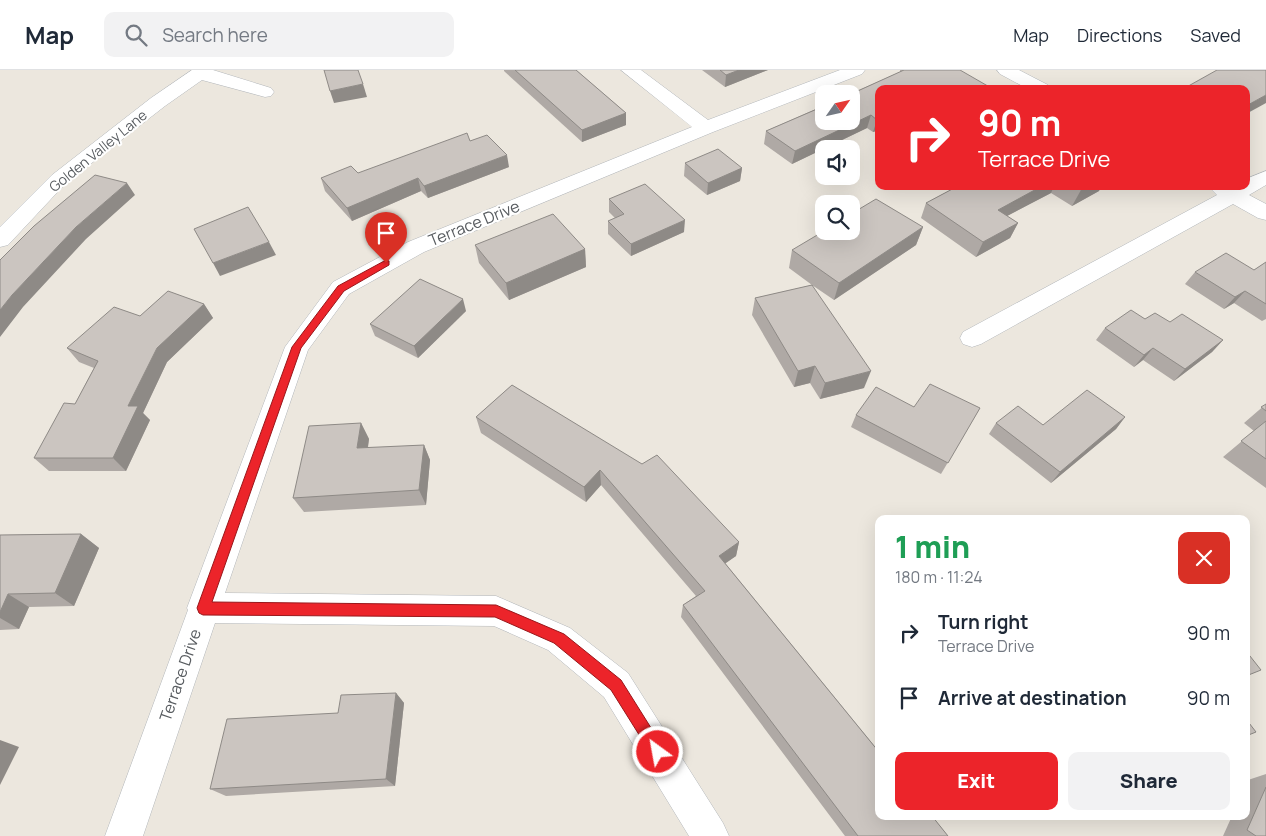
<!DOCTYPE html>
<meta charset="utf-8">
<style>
:root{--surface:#fff;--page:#f2f2f3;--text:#1f2937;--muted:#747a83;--line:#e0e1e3;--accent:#ec242a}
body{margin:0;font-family:Manrope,sans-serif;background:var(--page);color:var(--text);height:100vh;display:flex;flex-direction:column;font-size:19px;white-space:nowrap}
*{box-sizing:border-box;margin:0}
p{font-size:16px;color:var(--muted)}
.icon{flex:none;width:28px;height:28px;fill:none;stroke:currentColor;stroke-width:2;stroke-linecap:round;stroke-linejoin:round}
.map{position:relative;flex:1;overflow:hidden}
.panel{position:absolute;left:875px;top:445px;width:375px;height:305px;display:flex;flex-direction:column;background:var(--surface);border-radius:10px;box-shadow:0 5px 20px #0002}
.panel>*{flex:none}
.hud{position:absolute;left:875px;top:15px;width:375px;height:105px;border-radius:10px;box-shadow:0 5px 20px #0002;background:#ec242a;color:#fff;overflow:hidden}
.needle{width:32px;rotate:56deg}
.controls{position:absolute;left:815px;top:15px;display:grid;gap:10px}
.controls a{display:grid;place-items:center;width:45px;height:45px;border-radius:10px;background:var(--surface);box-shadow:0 5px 20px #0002;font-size:25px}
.pin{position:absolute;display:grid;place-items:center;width:42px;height:42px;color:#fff;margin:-51px -21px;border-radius:50% 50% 50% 0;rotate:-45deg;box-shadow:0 0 5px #0007}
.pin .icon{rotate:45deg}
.me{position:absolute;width:55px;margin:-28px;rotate:328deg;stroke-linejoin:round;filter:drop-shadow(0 0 4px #0008)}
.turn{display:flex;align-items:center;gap:18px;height:105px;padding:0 20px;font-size:22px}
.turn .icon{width:65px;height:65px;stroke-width:2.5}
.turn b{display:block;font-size:35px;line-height:42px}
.round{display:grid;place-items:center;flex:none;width:52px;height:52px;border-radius:10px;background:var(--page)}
.head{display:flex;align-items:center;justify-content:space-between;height:85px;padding:0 20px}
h1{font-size:30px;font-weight:800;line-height:38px;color:#1e9e55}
.cta{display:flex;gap:10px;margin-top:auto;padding:10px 20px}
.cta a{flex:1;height:58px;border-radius:10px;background:var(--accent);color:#fff;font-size:20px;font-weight:800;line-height:58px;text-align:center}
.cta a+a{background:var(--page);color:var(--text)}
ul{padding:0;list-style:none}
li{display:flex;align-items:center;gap:15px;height:65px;padding:0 20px}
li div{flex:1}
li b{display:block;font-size:19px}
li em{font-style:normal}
header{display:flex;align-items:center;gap:30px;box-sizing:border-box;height:70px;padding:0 25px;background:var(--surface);border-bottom:1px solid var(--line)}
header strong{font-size:24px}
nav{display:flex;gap:28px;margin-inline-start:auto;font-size:18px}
.search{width:350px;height:45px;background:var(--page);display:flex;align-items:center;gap:12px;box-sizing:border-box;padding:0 18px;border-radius:10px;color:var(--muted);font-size:19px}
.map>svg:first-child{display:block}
</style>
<header>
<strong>Map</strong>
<div class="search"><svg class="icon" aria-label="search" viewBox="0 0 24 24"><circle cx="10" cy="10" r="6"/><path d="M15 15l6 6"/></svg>Search here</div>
<nav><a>Map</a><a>Directions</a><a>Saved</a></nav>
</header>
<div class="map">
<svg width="1266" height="766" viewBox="0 0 1266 766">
<rect width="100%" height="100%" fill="#ece7de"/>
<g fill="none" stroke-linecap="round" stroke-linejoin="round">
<defs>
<g id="minor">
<polygon points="192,0 213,0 271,18 274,22 271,26 265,27 202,10 165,36 66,113 8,175 0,177 0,157 52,105 151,28"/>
<polygon points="621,0 641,0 708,50 840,0 865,0 862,4 713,62 424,182 349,224 308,280 225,523 496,526 570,558 628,603 723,753 729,766 689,766 604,627 548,580 494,556 215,553 143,766 105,766 188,540 187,538 285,277 333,212 408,172 692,57"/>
<polygon points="997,0 1019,0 1048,15 1051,19 1028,19 1000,4"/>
<polygon points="1266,101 1266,115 1249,125 1266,134 1266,150 1258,148 1233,134 981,274 972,277 963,274 960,268 963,262 1217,125 1210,118 1211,116 1246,116 1246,109"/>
</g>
</defs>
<use href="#minor" stroke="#b2b6ba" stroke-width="1"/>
<use href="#minor" fill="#fff" fill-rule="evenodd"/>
</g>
<g fill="#afa9a5">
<polygon points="504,0 576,0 626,43 626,55 582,72 504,1"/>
<polygon points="702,0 768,0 725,17"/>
<polygon points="900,0 960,0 879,19 879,60 873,62 867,58 792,94 764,74 766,61 900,2"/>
<polygon points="685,93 742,98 740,111 707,125 684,106"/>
<polygon points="509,97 428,128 421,121 352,151 325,121 321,108 358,103"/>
<polygon points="958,116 1101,116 1099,121 1072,136 1051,123 1007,146 1018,153 1010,168 976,187 921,148 926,133"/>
<polygon points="609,129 684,162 631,186 608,164 608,151 615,148 609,142"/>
<polygon points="923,157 916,175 834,230 812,215 864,318 820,329 810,313 794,317 752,245 755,228 812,215 789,198 792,180"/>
<polygon points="475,175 585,179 586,197 509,230 479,193"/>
<polygon points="1266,192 1266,249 1262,251 1234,233 1224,239 1185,214 1195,202 1254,200"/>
<polygon points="204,234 213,248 167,292 143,343 150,350 126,401 49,401 34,388 75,334 94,298 79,292 67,278"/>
<polygon points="466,241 418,288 375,266 370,254"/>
<polygon points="1145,249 1170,252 1223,270 1212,282 1174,311 1143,290 1134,297 1096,270 1105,258"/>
<polygon points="512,315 739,472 736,486 725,493 948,766 845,766 681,547 683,535 696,526 601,415 586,432 481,363 476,347"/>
<polygon points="1266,334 1266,418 1223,387 1254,361 1244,353"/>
<polygon points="914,337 980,338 941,404 851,357 856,345"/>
<polygon points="1125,347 1116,359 1051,413 989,364 996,353 1043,355"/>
<polygon points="361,353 369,369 368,378 424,375 430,390 426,435 304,442 293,428"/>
<polygon points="81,464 99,478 74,536 29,537 19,559 0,560 0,465"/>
<polygon points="396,623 404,633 395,716 226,726 210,719 338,643"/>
<polygon points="1266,704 1266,766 1223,766 1232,746 1246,746 1246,714 1248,710"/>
</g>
<g fill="#8e8a86">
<polygon points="739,0 768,0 725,17 726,5"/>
<polygon points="363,14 367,27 334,33 330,21"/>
<polygon points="1266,25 1266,33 1246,44 1246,36"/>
<polygon points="626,43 626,55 582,72 582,60"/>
<polygon points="871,45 867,58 792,94 795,81"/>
<polygon points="879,49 879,60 873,62 877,50"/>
<polygon points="507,85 509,97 428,128 424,116"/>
<polygon points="742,98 740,111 707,125 708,113"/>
<polygon points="418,108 421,121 352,151 347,138"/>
<polygon points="127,113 135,125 86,169 23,237 0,267 0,240 12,225 76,157"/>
<polygon points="1042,116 1054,116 1051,123 990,155 998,140"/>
<polygon points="1089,116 1101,116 1099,121 1072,136 1081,120"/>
<polygon points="685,150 684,162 631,186 631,174"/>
<polygon points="1018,153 1010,168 976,187 983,172"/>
<polygon points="923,157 916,175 834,230 839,213"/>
<polygon points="269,172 276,185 220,206 213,193"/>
<polygon points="585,179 586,197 509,230 506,213"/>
<polygon points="1245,221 1234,233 1224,239 1235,227"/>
<polygon points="463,229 466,241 418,288 414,276"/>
<polygon points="204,234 213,248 167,292 143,343 150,350 126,401 113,388 128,336 157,278"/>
<polygon points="1223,270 1212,282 1174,311 1185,299"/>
<polygon points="1153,278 1143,290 1134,297 1144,285"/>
<polygon points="815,296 810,313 794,317 798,301"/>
<polygon points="871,301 864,318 820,329 825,313"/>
<polygon points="1125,347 1116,359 1051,413 1060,402"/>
<polygon points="361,353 369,369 365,394 357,378"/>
<polygon points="424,375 430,390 426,435 419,420"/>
<polygon points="600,400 601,415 586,432 584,417"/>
<polygon points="81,464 99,478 74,536 55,523"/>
<polygon points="739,472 736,486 716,500 719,486"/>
<polygon points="8,524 29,537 19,559 0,548 0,542"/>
<polygon points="396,623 404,633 395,716 386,709"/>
<polygon points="0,670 19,677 0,715"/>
</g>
<g fill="#cbc5c0" stroke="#8e8a86">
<polygon points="324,0 358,0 363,14 330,21"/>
<polygon points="515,0 576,0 626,43 582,60"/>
<polygon points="720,0 739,0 726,5"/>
<polygon points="904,0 960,0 993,19 879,19 879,49 877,50 871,45 795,81 766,61 824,36 824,51 851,51 851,24"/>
<polygon points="1217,0 1266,0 1266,25 1246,36 1246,19 1183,19"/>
<polygon points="467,63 470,71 487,65 507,85 424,116 418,108 347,138 321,108 351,96 358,103"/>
<polygon points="718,79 742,98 708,113 685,93"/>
<polygon points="95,105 127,113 76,157 12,225 0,240 0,190 34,156"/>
<polygon points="645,114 685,150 631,174 608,151 624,144 609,129"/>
<polygon points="958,116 1042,116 998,140 1018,153 983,172 926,133"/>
<polygon points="1074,116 1089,116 1081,120"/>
<polygon points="876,129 923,157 839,213 792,180 824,161 851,161 851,144"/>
<polygon points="248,137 269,172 213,193 194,159"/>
<polygon points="553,144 585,179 506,213 475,175"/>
<polygon points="1226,183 1254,200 1266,192 1266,234 1245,221 1235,227 1195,202"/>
<polygon points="420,209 463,229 414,276 370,254"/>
<polygon points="812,215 871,301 825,313 815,296 798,301 755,228"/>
<polygon points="168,221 204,234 157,278 128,336 138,336 113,388 34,388 64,333 75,334 98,291 67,278 114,237 140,246"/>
<polygon points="1131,240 1145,249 1155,243 1170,252 1182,244 1223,270 1185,299 1153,278 1144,285 1105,258"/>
<polygon points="930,314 980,338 948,393 856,345 876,317 914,337"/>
<polygon points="512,315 642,394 657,385 739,472 719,486 879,682 879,746 932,746 948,766 858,766 683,535 705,521 600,400 584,417 476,347"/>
<polygon points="1087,320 1125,347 1060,402 996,353 1018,336 1043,355"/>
<polygon points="1266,334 1266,341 1261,337"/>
<polygon points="1266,351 1266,389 1241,371"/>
<polygon points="361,353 357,378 424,375 419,420 293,428 309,356"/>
<polygon points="81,464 55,523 8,524 0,542 0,465"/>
<polygon points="1246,581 1261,600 1246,606"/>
<polygon points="396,623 386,709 210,719 227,649 338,643 341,625"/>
<polygon points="1246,649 1256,662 1246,666"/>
<polygon points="1266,717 1266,766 1256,766 1247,760"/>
</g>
<polygon fill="#ec242a" stroke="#99171b" points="386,190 389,191 389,195 344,221 301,278 212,532 496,535 564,564 621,610 663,677 665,682 663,687 658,689 653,687 611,620 554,573 495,547 203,545 199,543 197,538 292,277 338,216"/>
<g text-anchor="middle" stroke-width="4" stroke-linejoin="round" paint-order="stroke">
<g font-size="14" fill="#585c60" stroke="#fff">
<text transform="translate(98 81) rotate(-39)" y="5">Golden Valley Lane</text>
</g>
<g font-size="16" fill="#585c60" stroke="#fff">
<text transform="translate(474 153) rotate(-22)" y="6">Terrace Drive</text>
<text transform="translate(180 605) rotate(-71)" y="6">Terrace Drive</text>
</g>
</g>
</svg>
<div class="controls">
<a><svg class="needle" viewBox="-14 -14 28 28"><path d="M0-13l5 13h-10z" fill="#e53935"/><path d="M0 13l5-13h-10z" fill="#747a83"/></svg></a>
<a><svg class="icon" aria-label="sound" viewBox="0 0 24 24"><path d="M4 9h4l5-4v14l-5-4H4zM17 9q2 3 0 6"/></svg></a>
<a><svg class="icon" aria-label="search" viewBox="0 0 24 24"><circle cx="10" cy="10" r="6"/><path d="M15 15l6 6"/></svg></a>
</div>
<div class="pin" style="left:386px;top:193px;background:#d93025"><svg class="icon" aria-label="arrive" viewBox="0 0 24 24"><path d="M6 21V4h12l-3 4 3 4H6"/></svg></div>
<svg class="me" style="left:658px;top:682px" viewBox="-20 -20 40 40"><circle r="17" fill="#ec242a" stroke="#fff" stroke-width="3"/><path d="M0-11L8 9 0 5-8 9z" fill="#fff"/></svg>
<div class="hud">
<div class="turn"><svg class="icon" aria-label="right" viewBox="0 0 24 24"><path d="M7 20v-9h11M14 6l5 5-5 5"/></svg><div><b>90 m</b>Terrace Drive</div></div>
</div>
<section class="panel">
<div class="head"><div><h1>1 min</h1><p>180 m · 11:24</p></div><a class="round" style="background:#d93025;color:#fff"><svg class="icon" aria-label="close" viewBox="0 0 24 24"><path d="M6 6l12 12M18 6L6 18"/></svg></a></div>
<ul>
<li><svg class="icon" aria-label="right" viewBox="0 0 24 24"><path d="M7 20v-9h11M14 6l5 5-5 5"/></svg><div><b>Turn right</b><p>Terrace Drive</p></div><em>90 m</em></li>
<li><svg class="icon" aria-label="arrive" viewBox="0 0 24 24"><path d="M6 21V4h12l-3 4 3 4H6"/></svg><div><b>Arrive at destination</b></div><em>90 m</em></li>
</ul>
<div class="cta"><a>Exit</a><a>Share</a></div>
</section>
</div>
